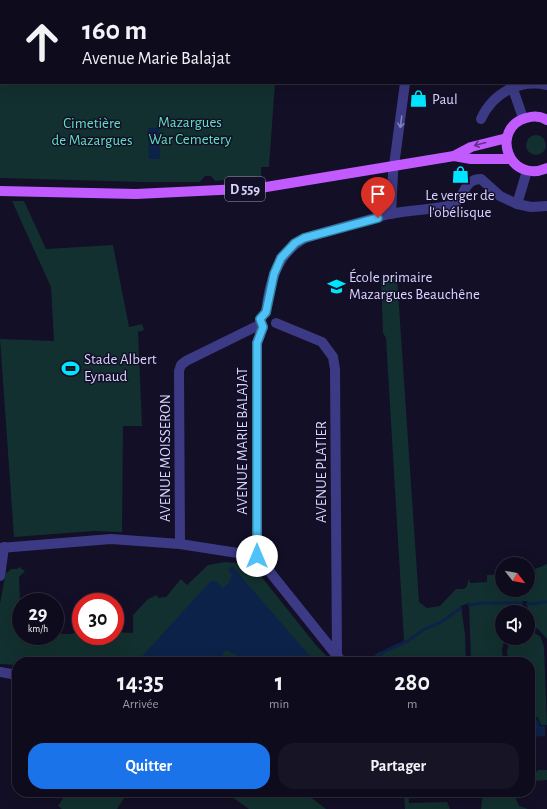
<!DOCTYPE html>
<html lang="fr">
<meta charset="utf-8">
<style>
:root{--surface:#0e0b1c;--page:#171425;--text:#f1f3f6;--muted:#9b9ba3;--line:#2e2b3b;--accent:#1a73e8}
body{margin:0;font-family:"Alegreya Sans",sans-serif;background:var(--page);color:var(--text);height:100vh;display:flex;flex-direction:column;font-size:15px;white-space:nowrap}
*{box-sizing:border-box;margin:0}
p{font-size:13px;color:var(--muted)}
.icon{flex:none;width:22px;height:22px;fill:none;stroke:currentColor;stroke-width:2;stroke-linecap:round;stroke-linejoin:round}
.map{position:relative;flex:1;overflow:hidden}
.details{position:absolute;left:12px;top:657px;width:523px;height:140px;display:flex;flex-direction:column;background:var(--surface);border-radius:16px;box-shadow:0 4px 16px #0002,0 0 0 1px var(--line)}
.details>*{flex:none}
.banner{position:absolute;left:0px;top:0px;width:547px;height:84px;box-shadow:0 4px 16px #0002,0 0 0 1px var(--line);background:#0e0b1c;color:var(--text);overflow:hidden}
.needle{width:26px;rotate:121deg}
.controls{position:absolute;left:495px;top:557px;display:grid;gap:8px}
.controls a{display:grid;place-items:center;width:40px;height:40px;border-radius:50%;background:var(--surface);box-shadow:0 4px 16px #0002,0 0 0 1px var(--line);font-size:20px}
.speed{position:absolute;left:12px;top:593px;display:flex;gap:8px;font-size:20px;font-weight:700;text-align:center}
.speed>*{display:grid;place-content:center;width:52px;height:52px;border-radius:50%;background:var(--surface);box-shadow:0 4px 16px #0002,0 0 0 1px var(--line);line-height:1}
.speed small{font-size:10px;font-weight:400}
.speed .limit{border:6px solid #d22;background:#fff;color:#111}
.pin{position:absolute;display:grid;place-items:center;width:34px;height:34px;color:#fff;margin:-41px -17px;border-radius:50% 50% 50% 0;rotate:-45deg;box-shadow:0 0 4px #0007}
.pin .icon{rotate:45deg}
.me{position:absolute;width:44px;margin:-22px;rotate:0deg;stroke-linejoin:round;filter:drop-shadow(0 0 3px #0008)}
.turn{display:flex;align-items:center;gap:14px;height:84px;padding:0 16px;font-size:18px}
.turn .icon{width:52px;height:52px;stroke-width:2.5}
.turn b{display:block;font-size:28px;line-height:34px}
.eta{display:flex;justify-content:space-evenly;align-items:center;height:68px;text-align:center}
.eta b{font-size:24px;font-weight:700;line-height:28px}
.action{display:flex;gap:8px;margin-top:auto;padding:8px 16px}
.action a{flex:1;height:46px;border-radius:16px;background:var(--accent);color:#fff;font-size:16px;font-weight:700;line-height:46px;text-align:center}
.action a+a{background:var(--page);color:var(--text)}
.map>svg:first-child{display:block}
</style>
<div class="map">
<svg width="547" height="809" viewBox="0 0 547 809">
<rect width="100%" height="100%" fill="#130f26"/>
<g fill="#12302f">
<polygon points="0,0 140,0 1,1 1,83 275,83 269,167 261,167 261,176 215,181 211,176 205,176 200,182 142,182 0,178"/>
<circle cx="536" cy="145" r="10"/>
<polygon points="12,201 24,201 46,249 113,245 129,327 142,324 144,330 138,332 142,426 123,426 122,532 94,531 14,537 0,339 54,341 51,287"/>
<path d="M397 277 419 602 427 608 440 606 456 589H464L467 586 469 578 470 583 487 582V575C491 574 496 576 502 575V590H528V576L536 575 535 569 547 564V639L538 629 528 625 527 601H522V612H502V638H505L502 649 503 662H471L469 603 461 606 465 634 466 662H367L378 653 404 641 386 338 383 333 381 278Z"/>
<polygon points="225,562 238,563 256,570 315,644 332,662 17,662 17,665 0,664 0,604 6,571 7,573 11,569 17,569 19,567 25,571 19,577 20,601 37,602 21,602 21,636 55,636 55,621 56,634 72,634 78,631 78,625 81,625 81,636 115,636 115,632 133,633 133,615 148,599 157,595 158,598 166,597 181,579 187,585 208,565"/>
<polygon points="528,630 540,636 544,646 547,725 541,725 538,718 530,714 530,662 508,662 507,651 510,639 528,638"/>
<polygon points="538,770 547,770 547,780 536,781 535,773"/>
<polygon points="67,792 128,792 117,809 62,809 58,806"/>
<polygon points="225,792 304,792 326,809 249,809"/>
<polygon points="404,792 408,792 409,803 447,802 450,809 405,809"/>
<polygon points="483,792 513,792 519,806 528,809 481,809"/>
</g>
<g fill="#0c2248">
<polygon points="148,128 159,128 160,159 149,159"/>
<polygon points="232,566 315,662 248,662 227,650 225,651 218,662 137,662 211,581 215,581 223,588 229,583 232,575 228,570"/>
<polygon points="530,715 538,720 540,726 545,726 545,736 530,737"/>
</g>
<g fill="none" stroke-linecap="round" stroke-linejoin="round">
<g stroke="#0c2248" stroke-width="3">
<polyline points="527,604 547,602"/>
<polyline points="469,605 483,603 522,603"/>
<polyline points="370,662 387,650 408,641 423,630 441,622 461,608"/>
</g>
<g stroke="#3d3a85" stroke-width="10">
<polyline points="246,0 246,1"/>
<polyline points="415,1 415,0"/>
<path d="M481 119C493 93 519 79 547 85"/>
<polyline points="527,171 517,204 531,207 547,206"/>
<polyline points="391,214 393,173 405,83"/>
<path d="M266 313C269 283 277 253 305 238 333 230 362 221 390 214 409 210 429 210 448 206 466 202 461 179 481 179L500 196 517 204"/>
<polyline points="276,323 322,342 333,357 335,369 337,657"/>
<polyline points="180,544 179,371 181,365 186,361 261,324"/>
<polyline points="0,548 111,539 180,544 257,556 342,662"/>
<polyline points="257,556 257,343 263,327"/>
<polyline points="0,576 4,547"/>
<polyline points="0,672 17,675"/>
</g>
<g stroke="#3d3a85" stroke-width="10">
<polyline points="476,0 477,1"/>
<polyline points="511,83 523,118"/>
</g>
<g stroke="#c25bff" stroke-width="10">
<path d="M547 120C541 116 533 116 526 118 490 128 508 185 547 168"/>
<polyline points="454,156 471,159 510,159"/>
<polyline points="0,191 136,194 260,188 454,156 471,147 507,138"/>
</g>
</g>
<defs><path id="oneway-shaft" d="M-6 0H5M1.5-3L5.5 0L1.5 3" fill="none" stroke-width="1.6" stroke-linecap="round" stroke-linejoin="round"/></defs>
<use stroke="#837fbc" href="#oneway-shaft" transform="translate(401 122) rotate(97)"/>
<use stroke="#623188" href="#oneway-shaft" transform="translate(480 144) rotate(165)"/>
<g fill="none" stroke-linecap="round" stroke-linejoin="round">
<defs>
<polyline id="route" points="257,556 257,343 263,327 260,319 266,312 274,274 281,258 295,243 304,238 378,218"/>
</defs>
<use href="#route" stroke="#337fa1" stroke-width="10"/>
<use href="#route" stroke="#4fc3f7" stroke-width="7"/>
</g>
<defs>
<symbol id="shop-bare" viewBox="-9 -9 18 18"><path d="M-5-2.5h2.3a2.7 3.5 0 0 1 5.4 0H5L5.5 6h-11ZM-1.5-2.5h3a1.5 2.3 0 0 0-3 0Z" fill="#00e5ff" stroke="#130f26" stroke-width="2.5" paint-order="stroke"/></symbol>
<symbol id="school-bare" viewBox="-9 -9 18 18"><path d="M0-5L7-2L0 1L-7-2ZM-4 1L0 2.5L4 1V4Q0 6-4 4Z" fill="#00e5ff" stroke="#130f26" stroke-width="2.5" paint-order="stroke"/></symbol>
<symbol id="stadium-bare" viewBox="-9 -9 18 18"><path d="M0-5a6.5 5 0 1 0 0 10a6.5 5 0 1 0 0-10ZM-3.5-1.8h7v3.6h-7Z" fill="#00e5ff" stroke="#130f26" stroke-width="2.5" paint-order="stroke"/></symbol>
</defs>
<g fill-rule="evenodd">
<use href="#shop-bare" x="406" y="86" width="25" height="25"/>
<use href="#shop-bare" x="448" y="162" width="25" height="25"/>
<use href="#school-bare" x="324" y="274" width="25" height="25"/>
<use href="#stadium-bare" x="58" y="356" width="25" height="25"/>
</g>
<g text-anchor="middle" stroke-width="3" stroke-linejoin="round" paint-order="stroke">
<rect fill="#130f26" stroke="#9e99be" stroke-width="1" x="225" y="177" width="40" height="24" rx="3"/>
<g font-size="14" font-weight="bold" fill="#d9d4ff">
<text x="245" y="194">D 559</text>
</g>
<g font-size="15" fill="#d9d4ff" stroke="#130f26" text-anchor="start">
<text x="432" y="104">Paul</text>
<text x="460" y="200" text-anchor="middle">Le verger de<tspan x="460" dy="17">l'obélisque</tspan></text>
<text x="349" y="282">École primaire<tspan x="349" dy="17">Mazargues Beauchêne</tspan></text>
<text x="84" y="364">Stade Albert<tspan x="84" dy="17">Eynaud</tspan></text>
</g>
<g font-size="15" fill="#5fe0c0" stroke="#130f26">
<text x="190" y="127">Mazargues<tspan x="190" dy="17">War Cemetery</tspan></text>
<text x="92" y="128">Cimetière<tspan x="92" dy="17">de Mazargues</tspan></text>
</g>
<g font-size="15" fill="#d9d4ff" stroke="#130f26">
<text transform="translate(242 441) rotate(-90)" y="5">AVENUE MARIE BALAJAT</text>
<text transform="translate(165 458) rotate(-90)" y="5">AVENUE MOISSERON</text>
<text transform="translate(321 472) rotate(-90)" y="5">AVENUE PLATIER</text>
</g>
</g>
</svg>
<div class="controls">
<a><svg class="needle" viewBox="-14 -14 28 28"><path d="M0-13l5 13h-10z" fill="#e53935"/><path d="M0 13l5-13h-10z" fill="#9b9ba3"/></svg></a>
<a><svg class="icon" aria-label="sound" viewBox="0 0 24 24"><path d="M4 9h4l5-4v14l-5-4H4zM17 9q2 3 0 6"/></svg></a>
</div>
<div class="speed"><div>29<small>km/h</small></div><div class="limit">30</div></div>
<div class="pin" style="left:378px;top:218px;background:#d93025"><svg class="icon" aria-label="arrive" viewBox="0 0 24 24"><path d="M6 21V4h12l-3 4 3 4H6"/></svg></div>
<svg class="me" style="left:257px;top:556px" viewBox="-20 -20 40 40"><circle r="19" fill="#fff"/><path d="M0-13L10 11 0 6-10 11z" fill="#4fc3f7"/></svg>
<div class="banner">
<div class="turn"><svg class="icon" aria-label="ahead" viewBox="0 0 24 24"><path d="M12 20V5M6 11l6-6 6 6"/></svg><div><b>160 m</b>Avenue Marie Balajat</div></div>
</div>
<section class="details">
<div class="eta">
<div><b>14:35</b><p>Arrivée</p></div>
<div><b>1</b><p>min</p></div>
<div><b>280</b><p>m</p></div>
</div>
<div class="action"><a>Quitter</a><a>Partager</a></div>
</section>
</div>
